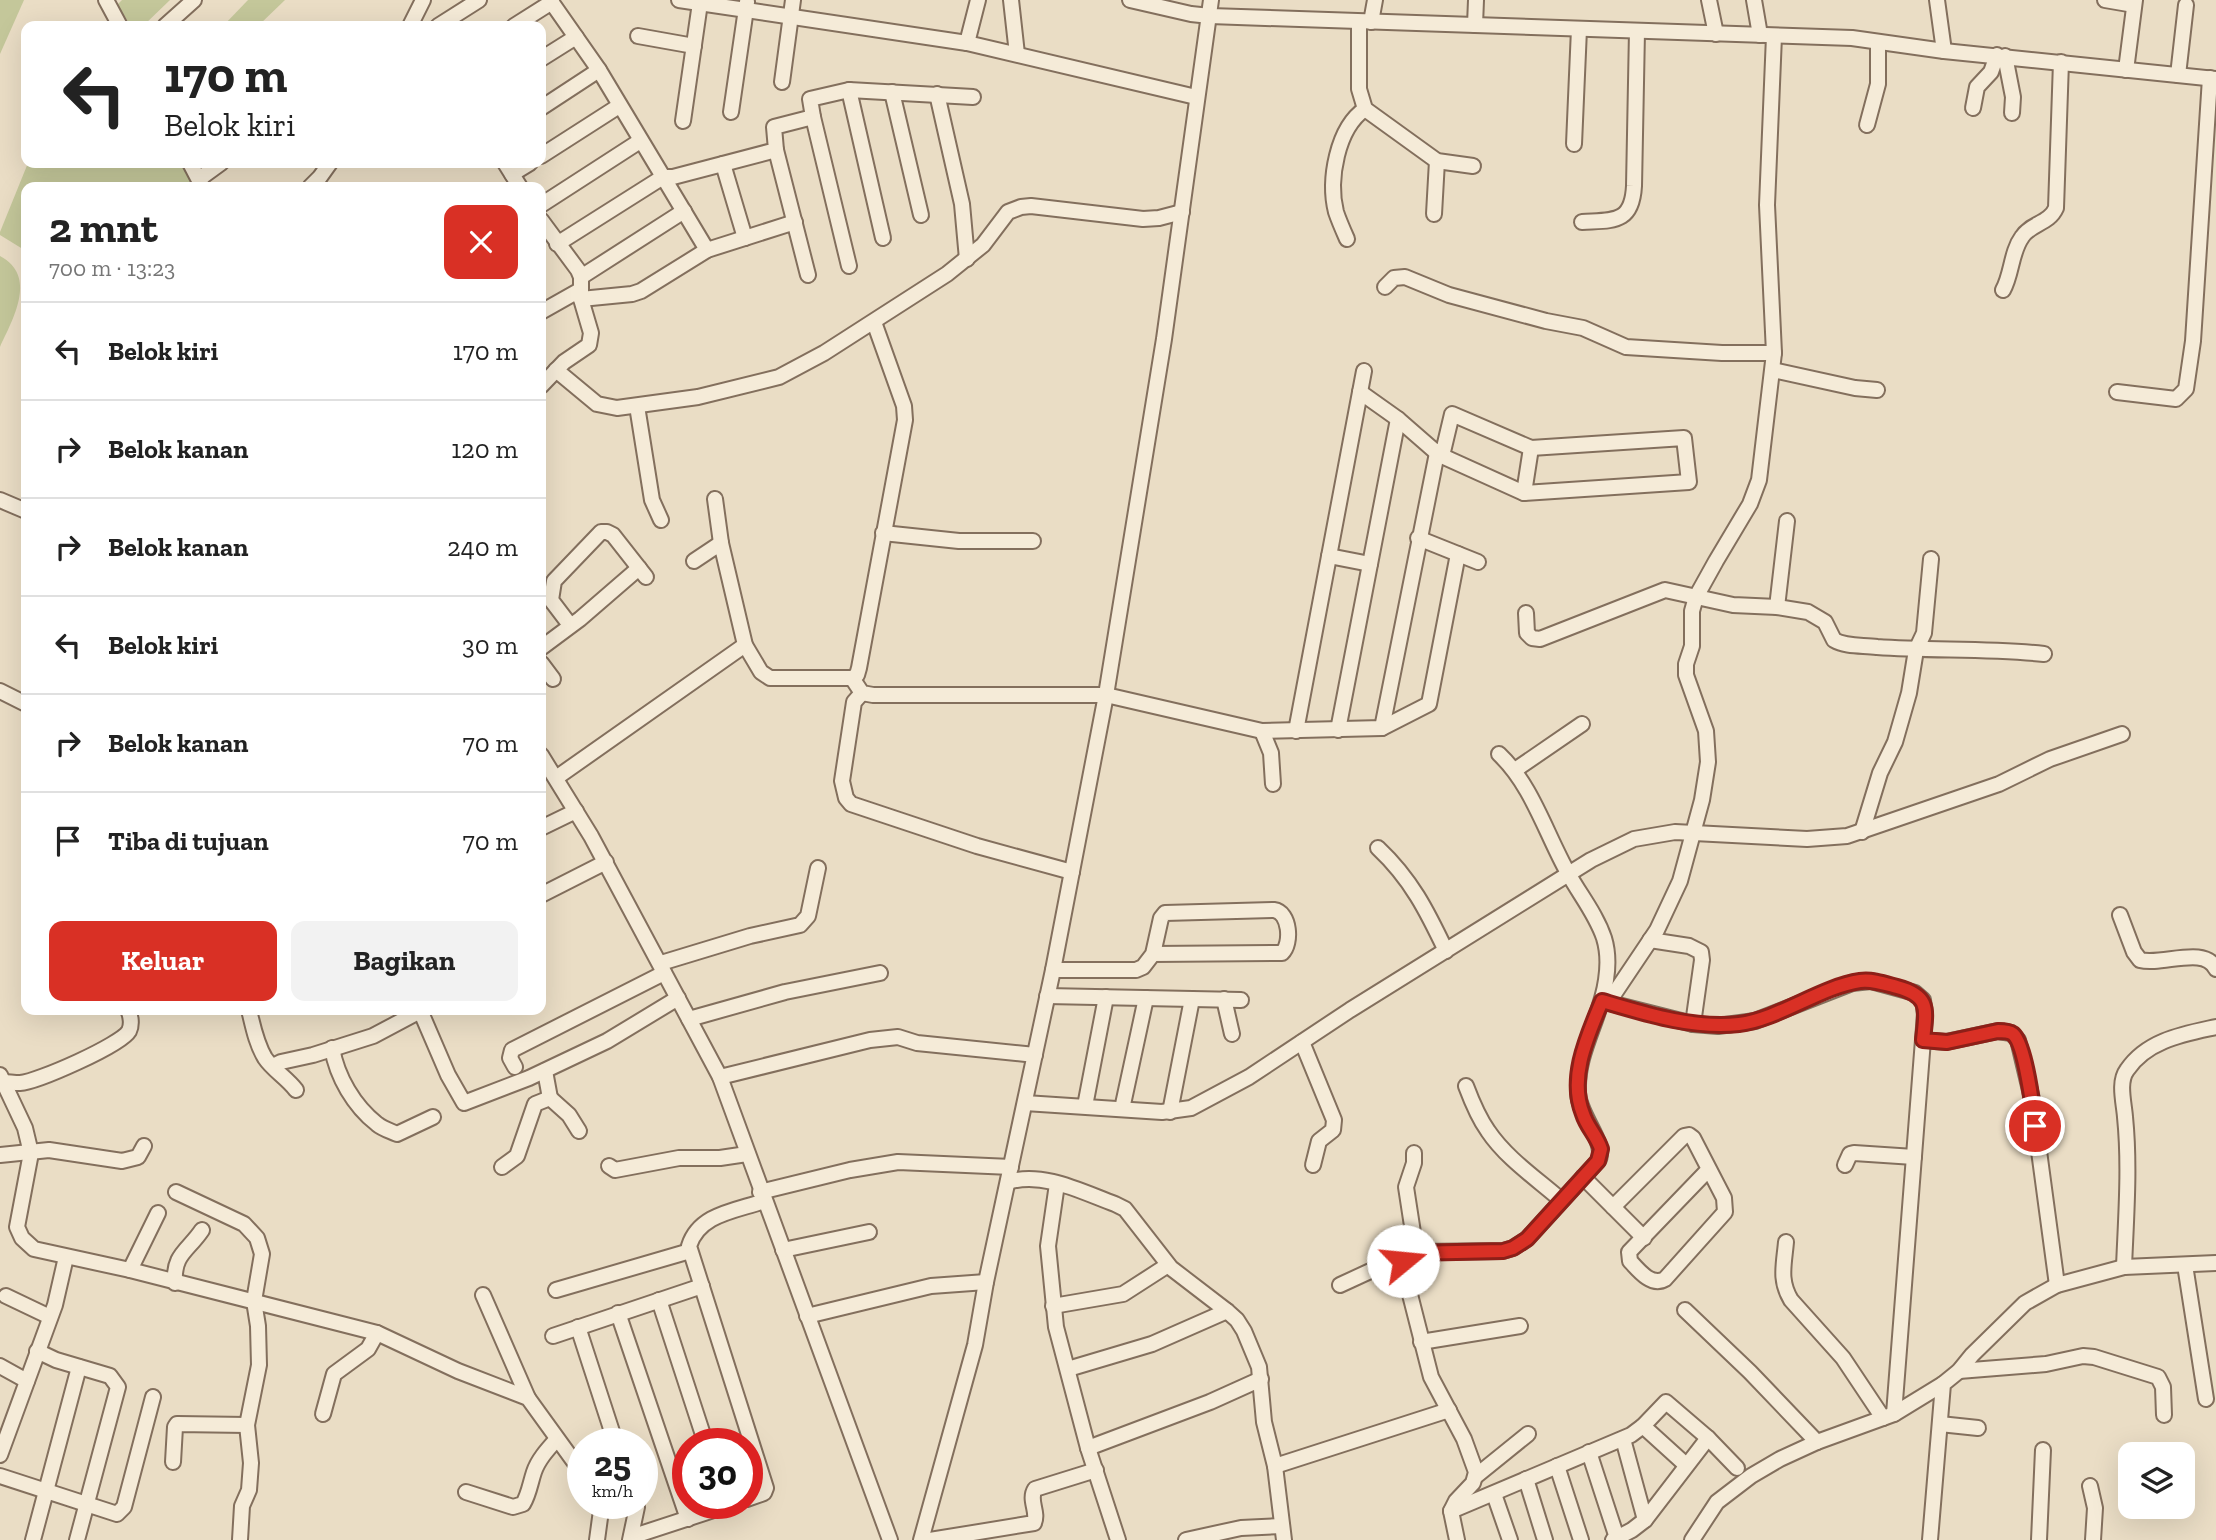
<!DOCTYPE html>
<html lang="id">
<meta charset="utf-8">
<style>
:root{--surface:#fff;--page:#f2f2f2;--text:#222;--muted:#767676;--line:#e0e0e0;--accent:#d93025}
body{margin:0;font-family:"Zilla Slab",serif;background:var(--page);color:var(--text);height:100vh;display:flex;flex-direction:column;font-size:26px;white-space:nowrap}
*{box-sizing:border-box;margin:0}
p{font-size:23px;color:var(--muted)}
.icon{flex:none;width:38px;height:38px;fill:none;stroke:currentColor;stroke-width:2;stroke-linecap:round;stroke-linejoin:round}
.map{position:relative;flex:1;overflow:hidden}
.side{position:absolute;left:21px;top:182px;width:525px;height:833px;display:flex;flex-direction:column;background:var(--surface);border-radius:14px;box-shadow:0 7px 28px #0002}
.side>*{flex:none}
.hud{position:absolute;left:21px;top:21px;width:525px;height:147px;border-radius:14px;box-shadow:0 7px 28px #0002;background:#fff;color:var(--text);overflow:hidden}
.tools{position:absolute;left:2118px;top:1442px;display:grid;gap:14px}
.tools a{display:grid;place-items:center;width:77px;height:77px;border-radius:14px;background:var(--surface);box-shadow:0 7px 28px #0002;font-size:35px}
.speed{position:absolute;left:567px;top:1428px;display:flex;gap:14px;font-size:35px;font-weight:700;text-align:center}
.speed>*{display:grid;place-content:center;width:91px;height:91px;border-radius:50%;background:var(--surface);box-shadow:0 7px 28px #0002;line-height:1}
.speed small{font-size:18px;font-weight:400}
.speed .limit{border:10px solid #d22;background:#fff;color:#111}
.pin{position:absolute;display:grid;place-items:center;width:60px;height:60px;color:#fff;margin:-30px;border:4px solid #fff;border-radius:50%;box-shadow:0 2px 7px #0007}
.me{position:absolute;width:77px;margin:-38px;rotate:73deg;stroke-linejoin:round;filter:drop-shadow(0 0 5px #0008)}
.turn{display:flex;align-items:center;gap:24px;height:147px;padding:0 28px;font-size:32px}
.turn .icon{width:91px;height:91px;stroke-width:2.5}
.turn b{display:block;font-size:49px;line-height:60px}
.round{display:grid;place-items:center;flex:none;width:74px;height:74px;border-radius:14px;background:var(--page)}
.headline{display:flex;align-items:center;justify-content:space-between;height:119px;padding:0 28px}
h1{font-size:42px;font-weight:700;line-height:52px}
.cta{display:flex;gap:14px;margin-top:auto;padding:14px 28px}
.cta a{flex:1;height:80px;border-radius:14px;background:var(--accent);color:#fff;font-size:28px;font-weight:700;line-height:80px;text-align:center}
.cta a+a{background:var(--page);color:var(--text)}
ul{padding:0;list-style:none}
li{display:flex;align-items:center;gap:21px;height:98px;padding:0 28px;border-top:2px solid var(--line)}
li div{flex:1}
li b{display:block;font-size:26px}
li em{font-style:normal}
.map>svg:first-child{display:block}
</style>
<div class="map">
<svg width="2216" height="1540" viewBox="0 0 2216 1540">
<rect width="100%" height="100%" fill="#eaddc5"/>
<g fill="#c4c79a">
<polygon points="0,0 24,0 0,54"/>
<polygon points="122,0 170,0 143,26 131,26 117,5"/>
<polygon points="248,0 285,0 258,26 223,26"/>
<polygon points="28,163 181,163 194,187 26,187 26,251 0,235 0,232"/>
<path d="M0 256C38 276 13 319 0 347Z"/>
</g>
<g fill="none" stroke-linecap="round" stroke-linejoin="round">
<defs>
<g id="minor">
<polyline points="106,0 120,26"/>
<polyline points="550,0 599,70 707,250"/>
<polyline points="679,0 967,43 1196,97"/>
<polyline points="1011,0 1017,54"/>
<polyline points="1130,0 1191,14 1210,16 1852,38 1944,51 2216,79"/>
<polyline points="1709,0 1716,34"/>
<polyline points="1754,0 1760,35"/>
<polyline points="1937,0 1944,51"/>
<polyline points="2105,0 2134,5"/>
<polyline points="1371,22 1375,0"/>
<polyline points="1359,23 1359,89 1365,109 1437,161 1473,166"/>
<polyline points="1475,25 1476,0"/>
<polyline points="165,26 194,0"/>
<polyline points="410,26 423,0"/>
<polyline points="438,26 479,0"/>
<polyline points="514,26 552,2"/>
<polyline points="638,36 694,46"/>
<polyline points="967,43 978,0"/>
<polyline points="2005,56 2013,97 2012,113"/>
<polyline points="541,59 576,37"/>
<polyline points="2126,70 2135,0"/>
<polyline points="2178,75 2186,5"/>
<polyline points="782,82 793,0"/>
<polyline points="849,90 883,238"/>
<polyline points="892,92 921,215"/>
<polyline points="937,94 962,204 967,259"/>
<polyline points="541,108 599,70"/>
<polyline points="1973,108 1977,87 1991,72 1997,55"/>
<polyline points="731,112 747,2"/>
<polyline points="683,121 700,3"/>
<polyline points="1867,125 1878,84 1878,42"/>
<polyline points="1574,144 1579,29"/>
<polyline points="776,150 808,275"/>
<polyline points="541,156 619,106"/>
<polyline points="190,163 202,186"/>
<polyline points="505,163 520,187"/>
<polyline points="723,164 745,238"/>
<polyline points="512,174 530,163"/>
<polyline points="199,179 221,163"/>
<polyline points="310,187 320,177 330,163"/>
<polyline points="541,205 640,141"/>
<polyline points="1434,214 1437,161"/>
<polyline points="541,220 578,270 581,277 581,299 591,333 589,345 564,362 541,386"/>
<path d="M1582 222C1613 220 1632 224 1634 186L1637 31"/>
<path d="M1347 239C1343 230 1339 221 1336 212 1328 180 1337 128 1365 109"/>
<polyline points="557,244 663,177 673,177 776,150 774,127 813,117"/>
<polyline points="849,266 813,117 810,99 849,90 973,97"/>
<polyline points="581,277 684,211"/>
<polyline points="1385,287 1394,278 1405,277 1449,295 1546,321 1583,328 1626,347 1722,353 1774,353"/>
<path d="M2003 290C2012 274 2011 252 2022 237 2031 223 2049 224 2056 208L2061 62"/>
<polyline points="581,299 632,294 641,291 707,250 795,222"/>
<polyline points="541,312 580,290"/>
<polyline points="556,370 597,404 617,408 698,397 779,377 824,353 947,274 983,245 1008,212 1021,207 1031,206 1143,219 1159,218 1182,212"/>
<polyline points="1773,370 1855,388 1877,390"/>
<polyline points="1360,392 1398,419 1437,453 1442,456 1524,493 1689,482 1684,438 1531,448 1452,414 1442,456"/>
<polyline points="2117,392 2176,399 2186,389 2193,341 2210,78"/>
<polyline points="637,406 652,500 661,520"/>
<polyline points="1524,493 1531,448"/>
<polyline points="715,499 721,543"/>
<polyline points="0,500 26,511"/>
<polyline points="883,533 959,541 1033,541"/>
<polyline points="1418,538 1478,562"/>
<polyline points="1329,556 1370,564"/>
<polyline points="694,561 721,543 745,645 761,672 770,678 852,678 862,693 873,695 1106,695 1262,731 1382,728 1429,704 1458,554"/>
<polyline points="1777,607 1787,521"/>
<path d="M1526 613 1527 633 1532 638 1540 639 1665 590 1733 605 1777 607 1808 612 1825 622 1834 640C1846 647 1863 645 1877 647 1932 651 1988 648 2044 654"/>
<polyline points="570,625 551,600 554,581 601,532 607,532 613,535 646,577"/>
<polyline points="541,648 580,619 639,568"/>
<polyline points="541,663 553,679"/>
<polyline points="852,678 857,675 859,668 905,420 904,406 874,322"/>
<polyline points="0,691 26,704"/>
<polyline points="862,693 854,702 842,781 846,798 851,804 977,846 1072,872"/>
<polyline points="1382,728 1437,453"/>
<polyline points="1338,730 1398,419"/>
<polyline points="1262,731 1271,753 1273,784"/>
<polyline points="1296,731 1364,371"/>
<polyline points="541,755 591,836 720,1077 890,1540"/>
<polyline points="1515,770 1582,724"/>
<polyline points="556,778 745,645"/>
<polyline points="541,828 576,811"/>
<polyline points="1862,832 1880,773 1895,742 1909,693 1916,650 1924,633 1931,559"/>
<path d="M1378 848C1411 879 1427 911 1446 951"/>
<polyline points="541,895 606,862"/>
<path d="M2120 915 2134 952 2140 960C2162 966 2205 945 2216 969"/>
<polyline points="1650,940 1689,946 1701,952 1702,960 1693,1024"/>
<polyline points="661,963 750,936 800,925 808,916 818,868"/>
<path d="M1053 970H1136L1143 967 1153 954 1282 953C1292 944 1290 912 1274 910L1165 913 1161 918 1153 954"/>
<polyline points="1047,996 1241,1000"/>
<polyline points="1224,999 1232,1034"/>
<polyline points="1602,1001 1693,1024 1718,1026 1755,1021 1852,983 1871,981 1915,993 1923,1000 1925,1014 1894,1414"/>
<polyline points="1608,1003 1657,930 1680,881 1702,800 1708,762 1706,731 1686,675 1686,664 1692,646 1692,611 1696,597 1716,561 1750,504 1759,480 1774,353 1767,205 1774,36"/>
<path d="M249 1010C253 1026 256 1043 265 1058 273 1070 287 1078 296 1090"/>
<polyline points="420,1010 448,1075 464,1103 529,1078 607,1041 678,998"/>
<polyline points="689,1019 785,992 880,973"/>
<polyline points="1923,1040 1946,1042 1998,1031 2011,1033 2018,1040 2032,1099 2057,1285"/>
<polyline points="1302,1042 1334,1120 1333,1130 1319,1141 1313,1165"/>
<path d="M332 1048C337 1077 354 1106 377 1124 383 1129 391 1131 397 1134L433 1117"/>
<polyline points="273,1066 281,1062 313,1055 373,1036 420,1011"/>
<polyline points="515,1067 510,1058 512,1050 664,973"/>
<polyline points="0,1075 25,1128 31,1153 17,1227 22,1238 34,1249 130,1270 377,1333 458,1371 528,1398 583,1474"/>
<polyline points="720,1077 870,1040 898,1037 917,1043 1035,1055"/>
<path d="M3 1082C8 1082 14 1083 20 1083 37 1082 121 1045 129 1031 132 1025 131 1016 128 1010"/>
<path d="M1466 1086C1472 1102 1478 1117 1488 1131 1506 1158 1537 1179 1561 1200"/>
<polyline points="550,1098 569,1115 579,1131"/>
<polyline points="1025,1103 1162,1112 1191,1108 1249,1077 1350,1010 1591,860 1634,839 1675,832 1807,839 1847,836 1999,784 2050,759 2122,734"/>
<polyline points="1085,1106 1106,997"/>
<polyline points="1122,1109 1146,998"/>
<polyline points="1170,1112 1192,999"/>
<polyline points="1414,1153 1414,1163 1406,1187 1416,1252"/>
<polyline points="0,1155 49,1150 122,1161 138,1157 144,1146"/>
<polyline points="1845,1165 1850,1154 1854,1153 1914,1157"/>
<polyline points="609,1166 615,1170 679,1158 720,1158 747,1154"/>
<polyline points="502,1167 517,1156 535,1104 550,1098 545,1071"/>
<polyline points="1583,1177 1644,1238"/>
<path d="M1008 1182C1043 1171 1082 1192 1115 1204L1125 1209 1171 1268 1227 1311 1237 1320 1244 1331 1259 1367 1264 1422 1275 1466 1284 1540"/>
<polyline points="1057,1184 1048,1246 1056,1327 1088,1448 1118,1540"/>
<polyline points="176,1192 244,1224 257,1238 262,1254 254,1301 258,1326 259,1365 247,1425 251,1463 249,1490 242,1506 240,1540"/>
<polyline points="760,1192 850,1170 898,1162 1011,1167"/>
<path d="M1613 1207 1684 1136 1689 1135 1693 1138 1724 1198 1725 1212 1665 1279C1652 1287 1639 1271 1630 1261L1629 1252 1709 1169"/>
<path d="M1786 1242C1784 1265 1779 1280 1791 1300L1843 1358 1883 1418"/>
<polyline points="783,1250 869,1232"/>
<polyline points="2185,1265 2206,1399"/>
<path d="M2124 1267C2126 1217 2130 1166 2125 1117 2124 1103 2118 1082 2127 1070 2147 1040 2184 1034 2216 1027"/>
<polyline points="130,1270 158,1213"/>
<path d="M175 1283C173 1254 188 1251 202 1230"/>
<polyline points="1340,1285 1392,1261 1404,1257"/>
<polyline points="556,1290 690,1251"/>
<polyline points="483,1295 528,1398"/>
<polyline points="6,1296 50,1317"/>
<polyline points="659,1300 706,1444"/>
<polyline points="1053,1306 1123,1294 1168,1265"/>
<polyline points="1685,1310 1750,1372 1817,1442"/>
<polyline points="618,1313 688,1519"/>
<polyline points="807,1316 931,1286 986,1282"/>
<polyline points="578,1327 616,1444"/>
<polyline points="553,1336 702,1286"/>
<polyline points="1421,1342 1520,1326"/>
<polyline points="37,1351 56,1360 110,1376 118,1387 77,1540"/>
<polyline points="0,1366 27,1381"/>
<polyline points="1068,1369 1152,1344 1227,1311"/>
<polyline points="1959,1371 2046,1364 2083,1356 2094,1357 2158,1377 2163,1387 2164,1415"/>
<polyline points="323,1414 334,1374 368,1349 377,1333"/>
<polyline points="1940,1424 1978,1428"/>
<polyline points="1643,1426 1686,1465"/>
<polyline points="1623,1439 1645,1520"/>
<polyline points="1088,1448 1210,1402 1261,1379"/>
<polyline points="1589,1452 1617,1538"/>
<polyline points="0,1455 55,1305 66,1257"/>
<polyline points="173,1462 175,1427 177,1424 247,1425"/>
<polyline points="1275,1466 1449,1410"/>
<polyline points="1557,1466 1581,1540"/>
<polyline points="0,1476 117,1514 124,1507 153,1397"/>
<polyline points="1476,1476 1528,1434"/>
<polyline points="1526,1479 1545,1540"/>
<polyline points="2090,1486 2095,1508 2093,1540"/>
<path d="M466 1492 513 1507 523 1504C529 1494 530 1484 534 1472 538 1460 547 1450 556 1440"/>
<polyline points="1494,1494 1510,1540"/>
<path d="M747 1499 764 1493 766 1488 689 1246C699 1214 735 1211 764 1201"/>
<polyline points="1451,1511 1631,1435 1643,1426 1666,1402 1708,1438 1737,1468"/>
<polyline points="631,1537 735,1503"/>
<polyline points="33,1540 79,1367"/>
<polyline points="597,1540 602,1503"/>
<polyline points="630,1540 637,1507"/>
<polyline points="921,1540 975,1345 986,1282 1053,970 1106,695 1164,339 1211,0"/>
<path d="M930 1540 1034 1523C1039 1512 1028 1500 1035 1489L1096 1470"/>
<polyline points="1186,1540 1241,1528 1282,1526"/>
<path d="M1457 1540 1451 1511 1456 1501 1473 1483 1476 1472 1464 1439 1431 1377 1403 1267 1404 1257 1410 1253 1416 1252 1503 1251 1513 1248 1527 1239 1598 1161C1608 1144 1579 1116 1578 1093 1576 1052 1601 1019 1606 980 1608 967 1608 951 1604 938 1596 914 1580 895 1568 873 1546 834 1532 785 1499 754"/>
<polyline points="1613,1540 1632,1530 1645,1520 1708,1438"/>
<polyline points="1692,1540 1717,1502 1751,1476 1780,1459 1817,1442 1894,1414 1943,1384"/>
<polyline points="1930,1540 1943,1384 1959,1371 1972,1355 2025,1303 2057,1285 2124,1267 2216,1263"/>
<polyline points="2039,1540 2043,1450"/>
</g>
</defs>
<use href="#minor" stroke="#836f5d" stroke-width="18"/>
<use href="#minor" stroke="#f5ebd8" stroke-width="14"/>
</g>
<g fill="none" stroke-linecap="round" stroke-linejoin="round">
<defs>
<path id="route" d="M1403 1261 1410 1253 1503 1251 1513 1248 1527 1239 1598 1161 1601 1149C1597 1136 1587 1127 1583 1114 1568 1077 1588 1035 1602 1001 1646 1014 1693 1029 1739 1024 1779 1019 1820 987 1860 981 1872 979 1886 984 1897 987 1931 996 1926 1010 1923 1040L1947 1042 1998 1031C2003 1031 2009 1031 2013 1034 2025 1044 2033 1108 2035 1126"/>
</defs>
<use href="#route" stroke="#8d1f18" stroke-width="18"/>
<use href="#route" stroke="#d93025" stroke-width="12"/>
</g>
</svg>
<div class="tools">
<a><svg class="icon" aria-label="layers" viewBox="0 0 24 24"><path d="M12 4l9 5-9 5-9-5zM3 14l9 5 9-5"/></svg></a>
</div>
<div class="speed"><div>25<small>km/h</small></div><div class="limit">30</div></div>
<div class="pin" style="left:2035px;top:1126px;background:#d93025"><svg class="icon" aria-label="arrive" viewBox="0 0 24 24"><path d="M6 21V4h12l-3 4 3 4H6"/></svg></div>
<svg class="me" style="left:1403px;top:1261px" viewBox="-20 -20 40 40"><circle r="19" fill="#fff"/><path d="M0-13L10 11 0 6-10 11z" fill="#d93025"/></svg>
<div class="hud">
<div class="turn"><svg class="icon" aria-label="left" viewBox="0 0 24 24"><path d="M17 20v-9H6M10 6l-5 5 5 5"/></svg><div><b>170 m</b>Belok kiri</div></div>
</div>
<section class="side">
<div class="headline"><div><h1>2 mnt</h1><p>700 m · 13:23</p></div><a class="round" style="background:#d93025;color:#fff"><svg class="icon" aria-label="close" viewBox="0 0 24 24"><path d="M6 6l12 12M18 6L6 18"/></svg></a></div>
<ul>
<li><svg class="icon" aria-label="left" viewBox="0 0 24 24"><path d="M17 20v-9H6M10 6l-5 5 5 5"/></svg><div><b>Belok kiri</b></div><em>170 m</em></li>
<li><svg class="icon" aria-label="right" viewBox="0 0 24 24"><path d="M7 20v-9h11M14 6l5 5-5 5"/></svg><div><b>Belok kanan</b></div><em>120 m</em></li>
<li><svg class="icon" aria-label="right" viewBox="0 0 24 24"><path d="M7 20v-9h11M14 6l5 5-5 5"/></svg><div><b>Belok kanan</b></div><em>240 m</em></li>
<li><svg class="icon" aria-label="left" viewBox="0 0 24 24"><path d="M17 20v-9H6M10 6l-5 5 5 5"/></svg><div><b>Belok kiri</b></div><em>30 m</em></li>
<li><svg class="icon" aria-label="right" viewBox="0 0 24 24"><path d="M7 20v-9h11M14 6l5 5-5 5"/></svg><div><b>Belok kanan</b></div><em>70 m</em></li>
<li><svg class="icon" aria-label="arrive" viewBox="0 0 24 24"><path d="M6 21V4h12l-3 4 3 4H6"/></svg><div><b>Tiba di tujuan</b></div><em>70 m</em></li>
</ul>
<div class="cta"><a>Keluar</a><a>Bagikan</a></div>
</section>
</div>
